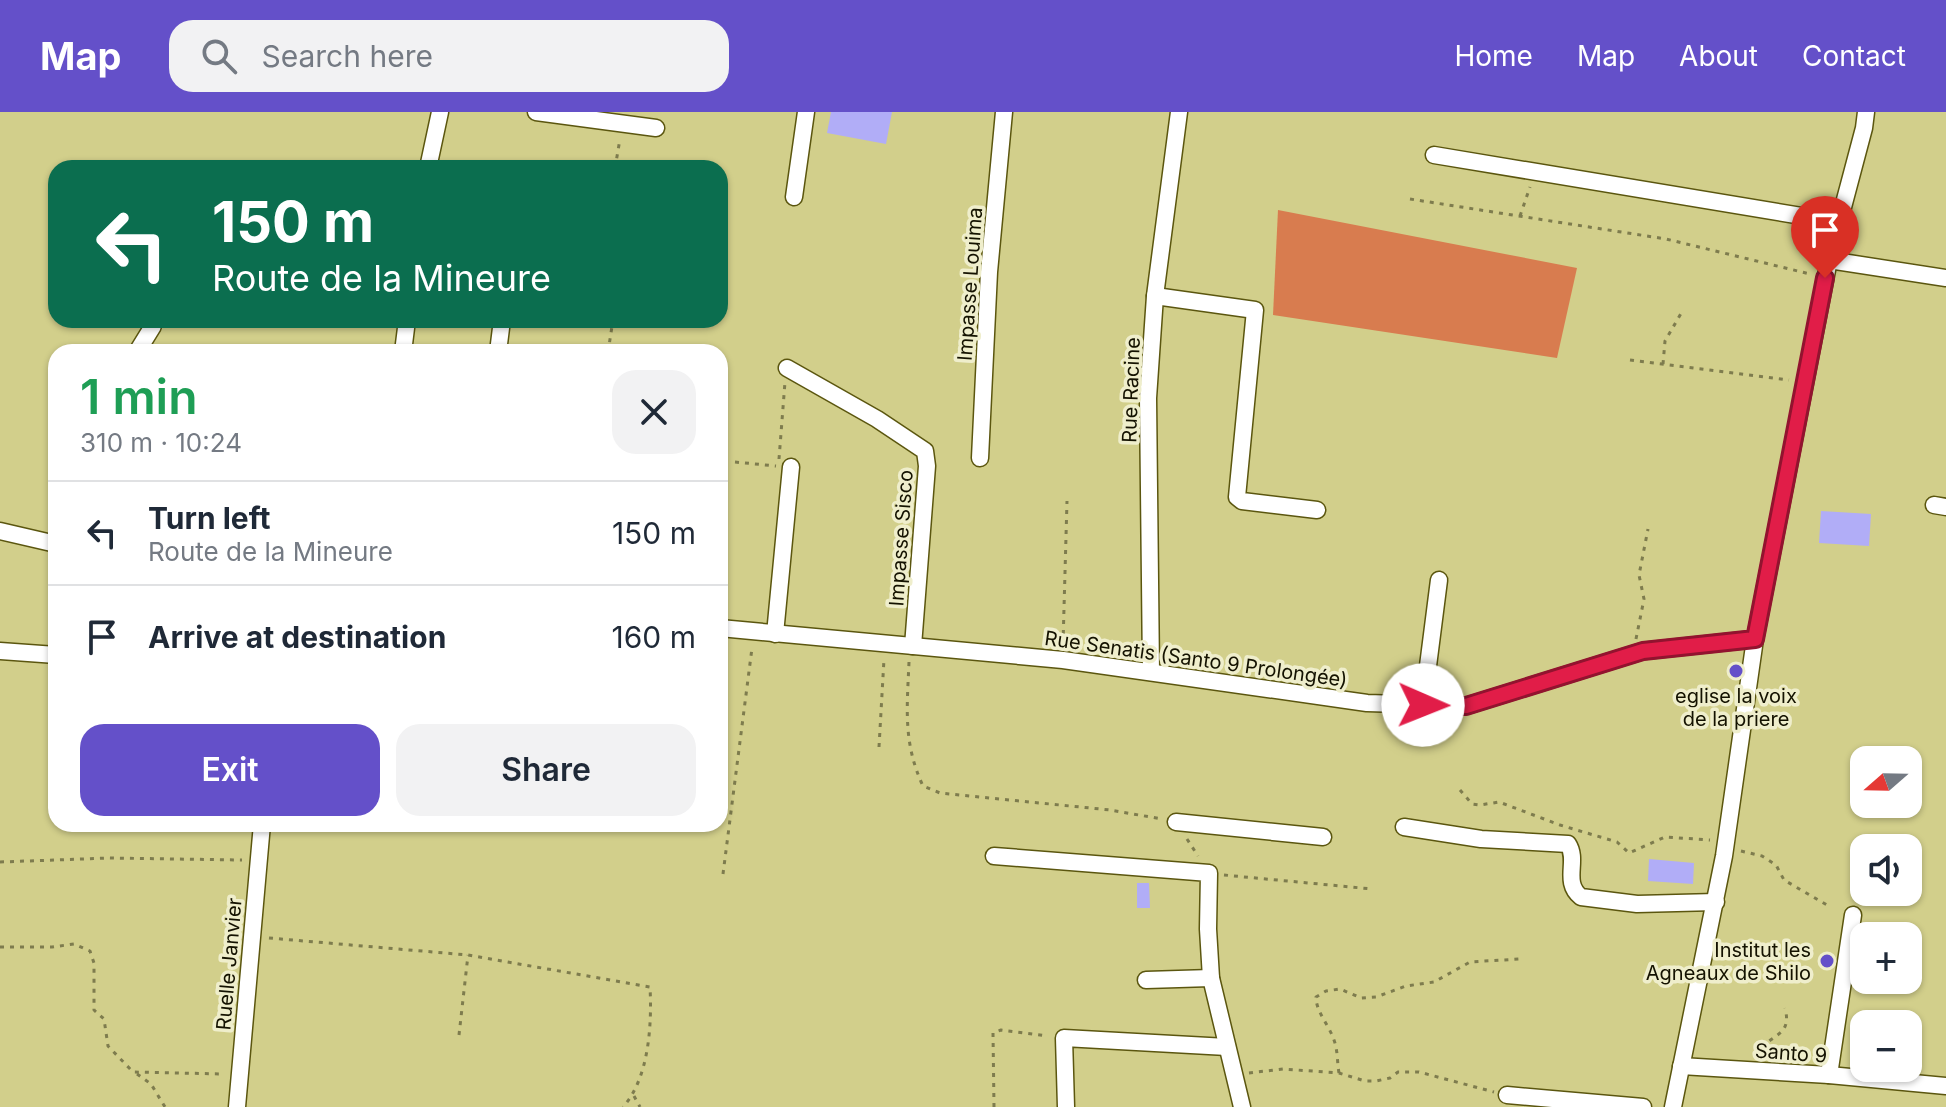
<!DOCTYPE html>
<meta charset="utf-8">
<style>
:root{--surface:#fff;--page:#f2f2f3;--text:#1f2937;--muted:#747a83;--line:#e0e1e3;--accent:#6450c9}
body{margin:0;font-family:Inter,sans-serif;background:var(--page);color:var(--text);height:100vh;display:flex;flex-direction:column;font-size:30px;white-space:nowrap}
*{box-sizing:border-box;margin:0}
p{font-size:26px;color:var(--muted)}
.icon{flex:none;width:44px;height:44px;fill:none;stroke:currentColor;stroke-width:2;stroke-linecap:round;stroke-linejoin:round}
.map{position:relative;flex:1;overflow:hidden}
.side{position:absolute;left:48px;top:232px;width:680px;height:488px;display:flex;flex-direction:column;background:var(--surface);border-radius:24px;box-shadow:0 2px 6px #0004}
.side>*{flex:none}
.guide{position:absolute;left:48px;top:48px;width:680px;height:168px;border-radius:24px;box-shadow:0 2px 6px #0004;background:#0b6e4f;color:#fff;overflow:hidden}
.needle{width:52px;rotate:250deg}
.controls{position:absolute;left:1850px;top:634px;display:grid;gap:16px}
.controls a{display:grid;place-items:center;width:72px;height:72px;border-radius:16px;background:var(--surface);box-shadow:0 2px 6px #0004;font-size:40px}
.pin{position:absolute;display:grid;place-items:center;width:68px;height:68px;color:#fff;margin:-82px -34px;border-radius:50% 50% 50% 0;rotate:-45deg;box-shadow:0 0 8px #0007}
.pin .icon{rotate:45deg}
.me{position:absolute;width:88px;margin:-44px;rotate:91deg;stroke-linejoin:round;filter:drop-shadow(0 0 6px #0008)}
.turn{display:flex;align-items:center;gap:28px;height:168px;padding:0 32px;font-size:36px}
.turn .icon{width:104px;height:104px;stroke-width:2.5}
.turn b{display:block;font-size:56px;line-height:68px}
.round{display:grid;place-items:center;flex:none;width:84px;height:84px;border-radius:24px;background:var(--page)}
.summary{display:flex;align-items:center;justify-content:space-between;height:136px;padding:0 32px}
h1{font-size:48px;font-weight:600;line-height:60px;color:#1e9e55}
.button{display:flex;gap:16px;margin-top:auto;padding:16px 32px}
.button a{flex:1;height:92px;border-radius:24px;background:var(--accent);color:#fff;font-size:32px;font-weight:600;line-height:92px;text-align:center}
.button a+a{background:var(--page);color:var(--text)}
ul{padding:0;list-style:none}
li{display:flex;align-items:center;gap:24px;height:104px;padding:0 32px;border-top:2px solid var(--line)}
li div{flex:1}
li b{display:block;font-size:30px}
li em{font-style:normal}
header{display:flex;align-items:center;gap:48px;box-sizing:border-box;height:112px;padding:0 40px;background:var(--accent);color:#fff}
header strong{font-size:38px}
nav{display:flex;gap:44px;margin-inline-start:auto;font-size:28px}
.search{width:560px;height:72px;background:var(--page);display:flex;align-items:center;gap:20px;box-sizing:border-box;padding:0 28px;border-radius:24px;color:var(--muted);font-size:30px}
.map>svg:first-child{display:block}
</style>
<header>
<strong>Map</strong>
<div class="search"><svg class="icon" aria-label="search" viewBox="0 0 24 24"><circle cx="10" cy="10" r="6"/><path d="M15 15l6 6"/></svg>Search here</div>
<nav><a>Home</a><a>Map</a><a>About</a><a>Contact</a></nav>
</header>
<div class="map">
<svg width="1946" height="995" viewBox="0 0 1946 995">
<rect width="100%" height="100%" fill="#d2cf8b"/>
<polygon fill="#d87c4f" points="1278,98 1577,156 1557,246 1273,203"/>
<g fill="#b1adf7">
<polygon points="831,0 892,0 886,32 827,21"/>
<polygon points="1821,399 1871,402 1869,434 1819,431"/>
<polygon points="1649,747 1694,751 1693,772 1648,769"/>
<polygon points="1137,771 1149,771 1150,796 1137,796"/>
</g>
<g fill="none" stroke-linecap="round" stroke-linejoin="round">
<defs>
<g id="minor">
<polyline points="536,0 656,16"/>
<polyline points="1434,43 1838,110"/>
<polyline points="428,56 440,0"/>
<polyline points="794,85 806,0"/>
<polyline points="1829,148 1946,166"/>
<polyline points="1155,184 1255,198 1237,385 1242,389 1317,398"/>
<polyline points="137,240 153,214"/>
<polyline points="403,240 407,208"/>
<polyline points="498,240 502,208"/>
<polyline points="787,256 877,307 925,339 927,354 913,534"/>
<polyline points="980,346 989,160 1004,0"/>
<polyline points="1934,393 1946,395"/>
<polyline points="0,419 56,432"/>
<polyline points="720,516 1063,548 1367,591 1466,594 1643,539 1755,527"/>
<polyline points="775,522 791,355"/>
<polyline points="0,539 56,543"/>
<polyline points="1151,560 1148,286 1155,184 1179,0"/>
<polyline points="1423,593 1439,468"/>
<polyline points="1176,710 1323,725"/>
<path d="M1404 715 1481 727 1568 732C1579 749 1562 770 1581 785L1637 792 1716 790"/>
<polyline points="994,744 1209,761 1208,817 1211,866 1242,995"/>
<polyline points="1146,868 1211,866"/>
<polyline points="1681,954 1829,963 1946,974"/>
<polyline points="1829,963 1853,803"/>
<polyline points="1507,983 1643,995"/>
<polyline points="237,995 262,712"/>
<polyline points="1066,995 1064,926 1227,935"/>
<polyline points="1673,995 1724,744 1755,527 1829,148 1864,16 1866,0"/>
</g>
</defs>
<use href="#minor" stroke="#5b560f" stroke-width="19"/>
<g stroke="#7e7c4e" stroke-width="3" stroke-dasharray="4 6" stroke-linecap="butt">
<polyline points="615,56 620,27"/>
<polyline points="1410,87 1666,127 1810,162"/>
<polyline points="1520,104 1530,75"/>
<polyline points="608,240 613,208"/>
<polyline points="1630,248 1789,268"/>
<polyline points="1663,252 1665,229 1683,198"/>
<polyline points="779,347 785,270"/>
<polyline points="735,350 776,354"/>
<polyline points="1636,527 1644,487 1639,463 1648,417"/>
<polyline points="1063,532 1067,389"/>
<path d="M909 550C907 597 903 631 923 674L940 681 1110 698 1162 707"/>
<polyline points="879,635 884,547"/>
<polyline points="1460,678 1472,692 1480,693 1499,690 1560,713 1617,730 1629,741 1665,725 1710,728"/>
<polyline points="1187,727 1198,744"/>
<polyline points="1741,739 1762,744 1776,753 1784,768 1827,793"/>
<polyline points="0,750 109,746 242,748"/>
<polyline points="723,762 752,536"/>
<polyline points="1224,763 1372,777"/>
<path d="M269 826 468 843 650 875C652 913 649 966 623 995"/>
<polyline points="0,835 52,835 74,832 90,839 94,851 94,898 104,907 108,934 133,960 224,962"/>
<polyline points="459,923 468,843"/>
<path d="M1760 944 1759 938C1774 921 1792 923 1785 896"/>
<polyline points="1249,961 1283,957 1339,961 1365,969 1376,969 1390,966 1398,960 1419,960 1494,980"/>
<path d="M1339 961C1337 950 1338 939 1334 928 1329 913 1316 900 1316 885L1326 879 1340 877 1361 886 1376 885 1406 874 1434 870 1470 850 1519 847"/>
<polyline points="137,962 151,972 165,995"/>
<polyline points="634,984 640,995"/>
<polyline points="994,995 993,921 1001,918 1048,924"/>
</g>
<use href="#minor" stroke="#fff" stroke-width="16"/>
</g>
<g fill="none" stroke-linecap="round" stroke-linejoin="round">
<defs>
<polyline id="route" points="1423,593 1466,594 1643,539 1755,527 1825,166"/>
</defs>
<use href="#route" stroke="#92132f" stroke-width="20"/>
<use href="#route" stroke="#e11d48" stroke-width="14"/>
</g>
<g fill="#6450c9" stroke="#efeecc" stroke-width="3">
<circle cx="1736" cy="559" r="8"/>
<circle cx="1827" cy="849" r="8"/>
</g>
<g text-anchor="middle" stroke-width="7" stroke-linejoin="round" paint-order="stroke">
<g font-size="20" fill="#141200" stroke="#efeecc">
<text transform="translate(970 172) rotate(-86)" y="7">Impasse Louima</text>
<text transform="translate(1131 278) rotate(-88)" y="7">Rue Racine</text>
<text transform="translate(901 426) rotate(-86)" y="7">Impasse Sisco</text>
<text transform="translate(1196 547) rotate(8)" y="7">Rue Senatis (Santo 9 Prolongée)</text>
<text transform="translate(229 852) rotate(-85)" y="7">Ruelle Janvier</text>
<text transform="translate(1791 941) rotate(4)" y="7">Santo 9</text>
</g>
<g font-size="20" fill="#141200" stroke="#efeecc">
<text x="1736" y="591">eglise la voix<tspan x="1736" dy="23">de la priere</tspan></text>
<text x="1811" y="845" text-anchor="end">Institut les<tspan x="1811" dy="23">Agneaux de Shilo</tspan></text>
</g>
</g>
</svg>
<div class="controls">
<a><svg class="needle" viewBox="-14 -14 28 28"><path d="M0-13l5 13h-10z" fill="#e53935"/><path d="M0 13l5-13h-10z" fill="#747a83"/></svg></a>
<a><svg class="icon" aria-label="sound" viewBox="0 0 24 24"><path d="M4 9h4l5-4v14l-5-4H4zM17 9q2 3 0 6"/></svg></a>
<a>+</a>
<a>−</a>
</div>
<div class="pin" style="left:1825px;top:166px;background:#d93025"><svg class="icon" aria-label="arrive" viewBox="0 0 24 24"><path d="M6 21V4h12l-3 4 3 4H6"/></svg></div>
<svg class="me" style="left:1423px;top:593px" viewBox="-20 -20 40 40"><circle r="19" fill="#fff"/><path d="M0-13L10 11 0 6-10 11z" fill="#e11d48"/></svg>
<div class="guide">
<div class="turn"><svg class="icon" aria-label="left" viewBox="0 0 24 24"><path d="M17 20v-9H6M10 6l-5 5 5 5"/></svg><div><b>150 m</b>Route de la Mineure</div></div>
</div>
<section class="side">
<div class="summary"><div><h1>1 min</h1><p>310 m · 10:24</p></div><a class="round"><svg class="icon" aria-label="close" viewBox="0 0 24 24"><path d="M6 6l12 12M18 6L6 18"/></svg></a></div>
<ul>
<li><svg class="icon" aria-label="left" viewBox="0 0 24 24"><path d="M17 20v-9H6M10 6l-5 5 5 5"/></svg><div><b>Turn left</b><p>Route de la Mineure</p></div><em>150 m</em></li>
<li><svg class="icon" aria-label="arrive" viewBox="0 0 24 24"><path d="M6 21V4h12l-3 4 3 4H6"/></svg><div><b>Arrive at destination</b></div><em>160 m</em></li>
</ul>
<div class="button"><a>Exit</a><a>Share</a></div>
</section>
</div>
